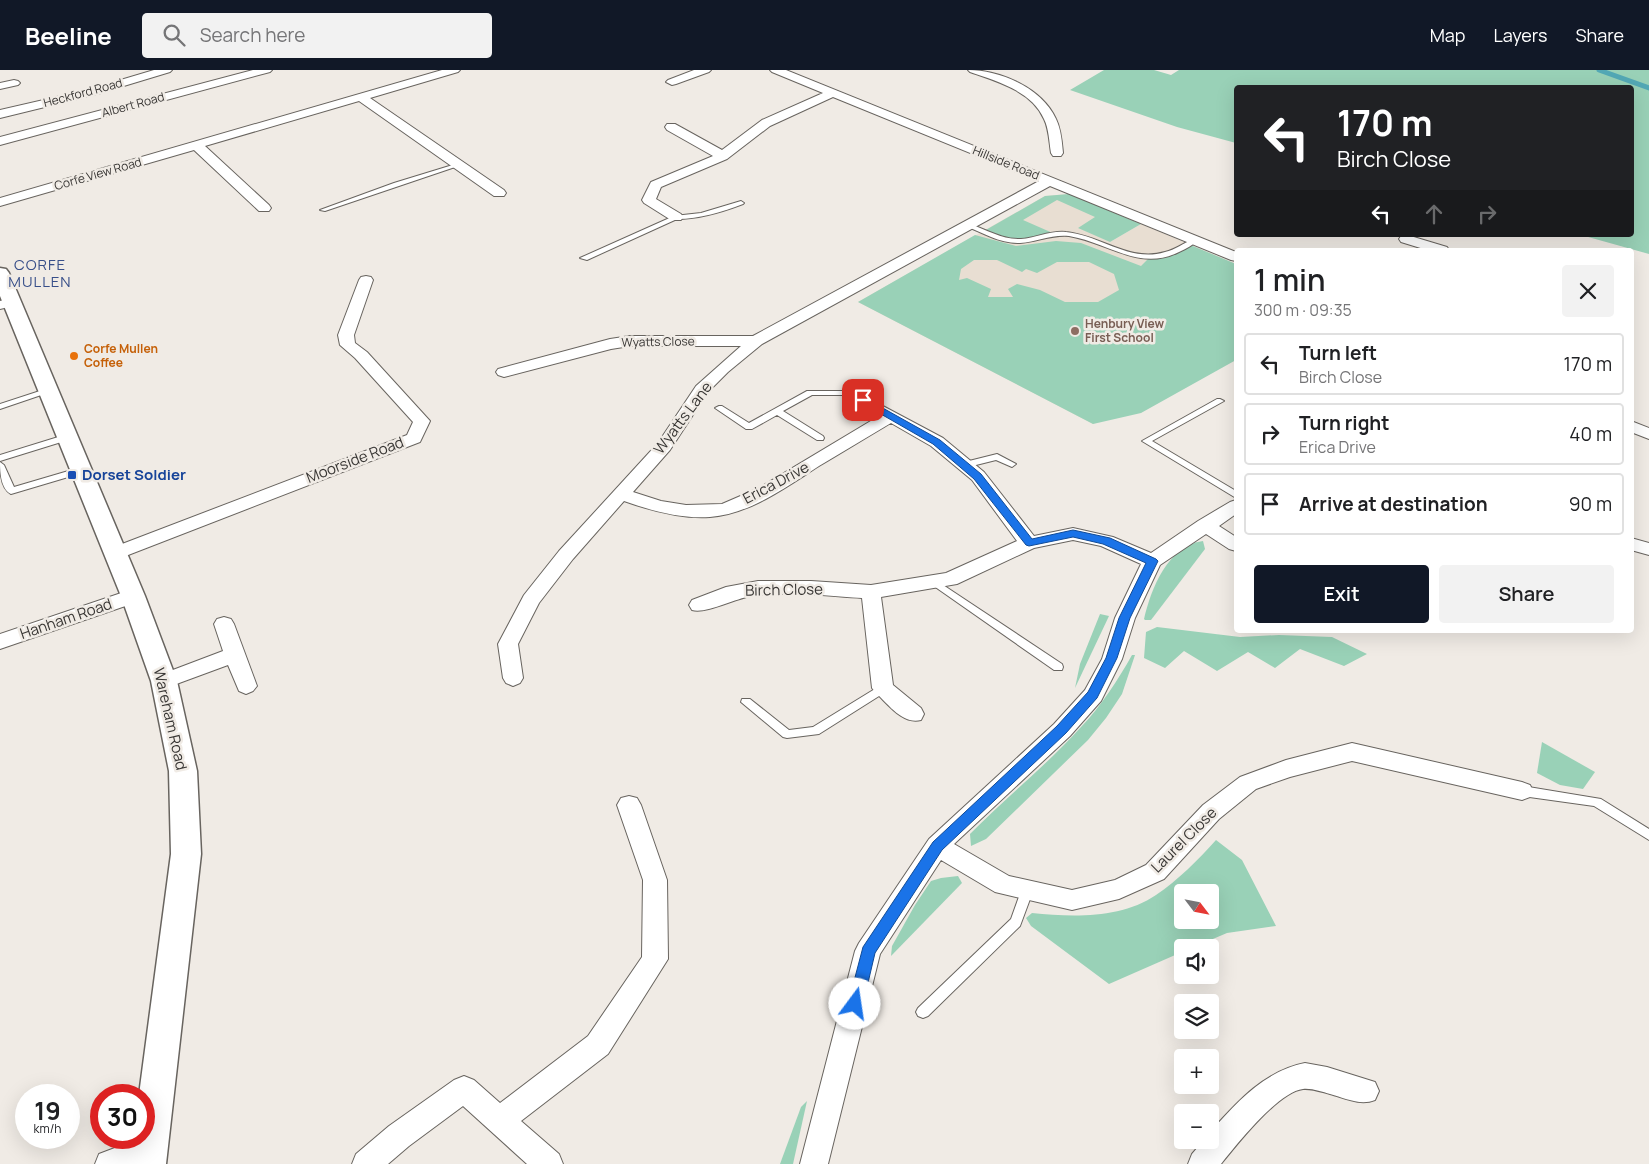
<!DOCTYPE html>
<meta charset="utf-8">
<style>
:root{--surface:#fff;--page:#f2f2f2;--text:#202124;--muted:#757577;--line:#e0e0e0;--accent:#111827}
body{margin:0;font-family:Manrope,sans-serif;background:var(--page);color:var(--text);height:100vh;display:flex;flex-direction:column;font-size:19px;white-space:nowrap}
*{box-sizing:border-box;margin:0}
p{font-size:16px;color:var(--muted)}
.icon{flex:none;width:28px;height:28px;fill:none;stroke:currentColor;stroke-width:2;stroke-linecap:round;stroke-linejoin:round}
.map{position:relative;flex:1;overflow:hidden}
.side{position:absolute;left:1234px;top:178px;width:400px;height:385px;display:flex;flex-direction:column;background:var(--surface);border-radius:5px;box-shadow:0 5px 20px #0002}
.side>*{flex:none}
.banner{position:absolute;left:1234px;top:15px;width:400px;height:152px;border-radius:5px;box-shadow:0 5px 20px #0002;background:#202124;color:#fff;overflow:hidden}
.needle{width:32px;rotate:122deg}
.tools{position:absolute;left:1174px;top:814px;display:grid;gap:10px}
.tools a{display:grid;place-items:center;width:45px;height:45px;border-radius:5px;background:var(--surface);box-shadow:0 5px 20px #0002;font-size:25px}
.speed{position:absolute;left:15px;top:1014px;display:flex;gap:10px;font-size:25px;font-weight:700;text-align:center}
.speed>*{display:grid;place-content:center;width:65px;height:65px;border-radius:50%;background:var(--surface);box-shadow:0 5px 20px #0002;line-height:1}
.speed small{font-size:12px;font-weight:400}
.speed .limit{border:8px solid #d22;background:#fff;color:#111}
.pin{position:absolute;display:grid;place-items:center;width:42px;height:42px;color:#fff;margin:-21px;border-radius:10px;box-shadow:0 2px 8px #0006}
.me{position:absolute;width:55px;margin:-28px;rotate:14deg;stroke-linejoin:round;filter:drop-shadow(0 0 4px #0008)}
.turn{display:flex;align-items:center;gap:18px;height:105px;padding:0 20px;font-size:22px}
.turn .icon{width:65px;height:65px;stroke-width:2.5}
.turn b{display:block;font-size:35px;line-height:42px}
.lanes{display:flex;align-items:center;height:48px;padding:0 20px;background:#0003;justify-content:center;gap:25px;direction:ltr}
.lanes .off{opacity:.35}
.round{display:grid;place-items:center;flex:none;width:52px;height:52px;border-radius:5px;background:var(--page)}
.overview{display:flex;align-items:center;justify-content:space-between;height:85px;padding:0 20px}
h1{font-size:30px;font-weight:600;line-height:38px}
.button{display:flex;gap:10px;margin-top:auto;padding:10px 20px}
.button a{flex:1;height:58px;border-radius:5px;background:var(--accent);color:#fff;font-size:20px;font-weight:600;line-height:58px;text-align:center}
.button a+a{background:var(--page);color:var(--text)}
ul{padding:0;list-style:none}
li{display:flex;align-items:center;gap:15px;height:62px;margin:0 10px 8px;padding:0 10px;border:2px solid var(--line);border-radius:5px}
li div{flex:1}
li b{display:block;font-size:19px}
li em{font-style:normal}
header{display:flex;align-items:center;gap:30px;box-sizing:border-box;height:70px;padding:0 25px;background:var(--accent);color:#fff}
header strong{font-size:24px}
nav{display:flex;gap:28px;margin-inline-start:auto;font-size:18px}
.search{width:350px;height:45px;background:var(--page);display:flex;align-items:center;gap:12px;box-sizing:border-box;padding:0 18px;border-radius:5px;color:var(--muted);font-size:19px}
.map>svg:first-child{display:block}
</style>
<header>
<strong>Beeline</strong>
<div class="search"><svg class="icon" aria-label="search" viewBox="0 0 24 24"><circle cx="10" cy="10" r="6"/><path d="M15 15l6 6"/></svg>Search here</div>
<nav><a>Map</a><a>Layers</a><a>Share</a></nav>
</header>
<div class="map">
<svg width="1649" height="1094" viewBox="0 0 1649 1094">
<rect width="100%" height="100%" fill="#f0ebe5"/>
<polygon fill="#e8ded2" points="1069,124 1108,141 1110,172 1141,154 1236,194 1236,290 1093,354 858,232 1045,126"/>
<g fill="#99d1b7" fill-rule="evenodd">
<polygon points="1104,0 1154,0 1171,5 1179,0 1649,0 1649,184 1581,165 1631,165 1631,18 1236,18 1236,73 1177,57 1070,20"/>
<polygon points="1069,124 1141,154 1110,172 1078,158 1095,147 1057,130 1023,150 1055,164 1016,171 984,161 1045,126"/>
<path d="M975 165 1016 176 1056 171 1081 173 1141 196 1149 188 1168 184 1188 174 1236 194V290L1141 343 1093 354 858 232ZM974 190H997L1022 202 1026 199 1037 203 1057 192H1089L1114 204 1119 220 1098 232H1065L1040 220 1017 214 1008 219 1013 227H988L991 219 967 208 959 210 961 199Z"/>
<path d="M1203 471 1205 479 1151 550H1145L1144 549C1151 518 1168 476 1203 471Z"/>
<polygon points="1100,544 1109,546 1075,618 1080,594"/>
<polygon points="1157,557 1240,567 1279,565 1332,567 1367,584 1344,596 1300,579 1275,598 1248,582 1217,601 1184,581 1165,598 1144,588 1146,562"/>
<path d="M1132 585H1135L1122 624 1106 648 1088 670 986 769 971 776 970 764C1006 727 1047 695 1081 657 1101 636 1118 610 1132 585Z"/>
<polygon points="1542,672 1595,702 1583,719 1560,715 1537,703"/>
<path d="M1216 770 1242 790 1276 856 1227 863 1194 877 1182 878V882L1109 914 1031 856 1026 848 1032 843C1072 847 1121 849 1156 825 1178 810 1198 790 1216 770ZM1210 822V850H1182V822Z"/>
<polygon points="958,806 962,813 891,886 892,876 915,835 931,811 941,808"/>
<polygon points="807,1031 793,1094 780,1094 801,1037"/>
</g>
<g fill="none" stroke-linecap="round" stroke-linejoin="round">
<polyline stroke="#53a8b5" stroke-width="5" points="1599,0 1649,18"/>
<defs>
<g id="service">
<polygon points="456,94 461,95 325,141 320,140 394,113"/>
<path d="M741 131 744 133 743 134C722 142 700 149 677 149L587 190 580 188 674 146 701 143Z"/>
<path d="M966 154H970C987 160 1003 170 1021 169 1036 168 1051 160 1066 162 1100 165 1130 193 1165 182 1175 180 1184 173 1193 169L1198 170C1193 175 1186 179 1179 182 1139 202 1107 172 1069 166 1052 164 1037 172 1020 173 1001 174 983 163 966 156Z"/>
<polygon points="46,319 49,319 53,321 0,339 0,334"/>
<polygon points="807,321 849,321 853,323 849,325 812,325 783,341 823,366 824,368 823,370 817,370 777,345 752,359 746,359 715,338 719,336 722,336 749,353"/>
<polygon points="1217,329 1220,329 1224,331 1152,371 1236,421 1236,428 1142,371"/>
<polygon points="68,364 72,367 71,369 0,391 0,385"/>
<polygon points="997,384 1016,394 1012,397 996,390 964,398 960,395 961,393"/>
<path d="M0 392 4 395 14 417 82 397 86 400 85 402 11 424C1 419 0 403 0 392Z"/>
<polygon points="934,509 1062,594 1063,597 1062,600 1054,600 931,514 929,512 931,510"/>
<polygon points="883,614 887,615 888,618 887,621 819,664 787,668 783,667 741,632 742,629 750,629 789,660 813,657"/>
<polygon points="1522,716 1601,729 1649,759 1649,770 1594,736 1522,726 1518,724 1516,721 1518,718"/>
<polygon points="1027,816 1031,817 1033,821 1020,856 928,946 923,948 918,946 916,942 918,938 1011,849 1021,821 1023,817"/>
</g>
<g id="minor">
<polygon points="154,0 172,0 170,2 94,25 0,48 0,40 87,20"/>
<polygon points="253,0 272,0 270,2 0,75 0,67"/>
<polygon points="442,0 460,0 458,2 370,28 504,120 506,123 504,126 494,126 359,31 205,76 269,135 271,138 269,141 259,141 194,80 0,136 0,128"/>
<polygon points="694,0 711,0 709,2 676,14 672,15 666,12 668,10"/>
<path d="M770 0H786L1236 182V191L1231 190 1050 116 762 274 728 302 708 322 670 380 633 422 661 431 686 435 722 434 759 418 879 346 843 326 841 323 843 320 849 318 943 368 984 402 1034 466 1073 458 1113 467 1151 483 1198 451 1230 432 1236 430V444L1219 456 1236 467V481L1229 479 1206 464 1160 495 1135 548 1122 589 1101 631 1070 666 954 774 1009 806 1072 820 1115 810 1146 795 1203 735 1240 707 1286 690 1352 673 1522 712 1530 715 1533 721 1530 727 1522 730 1352 691 1290 707 1256 719 1219 749 1164 809 1119 829 1072 840 995 822 941 790 880 884 828 1094H800L855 881 859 873 929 769 1054 654 1085 620 1102 589 1115 548 1141 494 1101 476 1073 470 1034 478 957 514 881 527 893 615 921 638 924 644 921 650C903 655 888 634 876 623L872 618 862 528C826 526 786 520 751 526 734 529 706 544 692 540L689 535 692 530 726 517 758 511H811L871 515 946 503 1017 471 972 410 931 376 891 353C867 367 843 382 819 396 786 417 750 444 710 447 681 449 652 441 624 431L573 489 539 533 518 574 523 608 520 613 513 616 506 613 503 608 498 574 524 525 559 481 658 373 696 316 741 276H630L611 279 504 307 498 305 496 302 498 299 610 269 630 266H753L1039 111 833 27 770 56 727 89 661 117 656 129 681 144 683 147 681 150H671L644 133 642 130 651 112 713 86 667 60 665 57 667 54H675L722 80 762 50 823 23 772 2Z"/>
<path d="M968 0C1000 0 1042 18 1056 49 1061 59 1062 72 1063 83L1061 86H1053L1051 83C1049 71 1049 59 1044 49 1032 21 996 11 970 2Z"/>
<polygon points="14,10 18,11 20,13 18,15 0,19 0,13"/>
<polygon points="1407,165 1447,177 1449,180 1427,180 1401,172 1399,169 1401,166"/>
<polygon points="366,206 371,207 373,210 354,265 355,273 367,282 430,351 420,372 123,487 116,489 109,487 107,483 109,479 407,365 413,352 355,288 340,275 338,265 359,210 361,207"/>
<polygon points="12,228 17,229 19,232 17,235 0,239 0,231"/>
<polygon points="1631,351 1649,358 1649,369 1631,362"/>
<polygon points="1631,468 1649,473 1649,485 1631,480"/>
<polygon points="133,519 140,521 143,526 140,531 0,579 0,564"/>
<polygon points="224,547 231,549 234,554 257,616 253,621 246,624 239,621 228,595 171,616 164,619 157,616 153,611 157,606 223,581 214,554 217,549"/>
<polygon points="629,726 637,728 641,735 667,810 668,889 608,984 521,1051 559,1084 563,1094 527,1094 463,1036 409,1076 388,1094 352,1094 356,1084 389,1056 454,1010 464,1006 474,1010 500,1033 588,966 642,887 643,810 617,735 621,728"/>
<path d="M1305 993 1327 997 1375 1012 1379 1021 1375 1030C1360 1036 1345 1028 1330 1024 1322 1022 1312 1018 1303 1019 1278 1022 1237 1074 1221 1094H1188L1192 1084 1204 1070H1210L1212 1060C1238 1031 1265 1001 1305 993Z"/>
<polygon points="149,1065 159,1069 163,1079 159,1089 147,1094 95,1094 99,1084"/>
</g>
<polygon id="tertiary" points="0,198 6,199 9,203 145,526 177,611 197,701 201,784 166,1094 130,1094 134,1068 144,1068 144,1025 139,1025 171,784 169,701 151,611 121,526 0,226"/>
</defs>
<use href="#service" stroke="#68645f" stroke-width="2"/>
<use href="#minor" stroke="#68645f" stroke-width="2"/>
<use href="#tertiary" stroke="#68645f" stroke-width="3"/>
<use href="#service" fill="#fff" fill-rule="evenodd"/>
<use href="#minor" fill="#fff" fill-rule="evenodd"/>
<use href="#tertiary" fill="#fff" fill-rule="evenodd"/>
</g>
<polygon fill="#1a73e8" stroke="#114b97" points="863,327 940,370 981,404 1032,469 1073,460 1110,468 1156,489 1158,491 1130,548 1117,588 1097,628 1066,663 942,780 875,883 863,934 860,938 855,940 850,938 848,934 863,877 933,772 1057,656 1088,622 1106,588 1119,548 1146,493 1103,474 1073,467 1029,476 1026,475 974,409 933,374 860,332 859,330"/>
<circle fill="#8d6e63" stroke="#f0ebe5" stroke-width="2" cx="1075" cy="261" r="5"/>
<circle fill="#e8710a" stroke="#f0ebe5" stroke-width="2" cx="74" cy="286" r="5"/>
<rect fill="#1a4fb4" stroke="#f0ebe5" stroke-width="2" x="67" y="400" width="10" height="10" rx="2.5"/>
<g text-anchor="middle" stroke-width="5" stroke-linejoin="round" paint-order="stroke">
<g font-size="12" fill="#383634" stroke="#f0ebe5">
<text transform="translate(83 23) rotate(-15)" y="4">Heckford Road</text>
<text transform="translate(133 35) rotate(-15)" y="4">Albert Road</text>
<text transform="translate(1006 93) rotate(22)" y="4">Hillside Road</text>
<text transform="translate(98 104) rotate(-16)" y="4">Corfe View Road</text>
<text transform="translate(658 272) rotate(-1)" y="4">Wyatts Close</text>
</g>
<g font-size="12" font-weight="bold" fill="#785e54" stroke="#f0ebe5" text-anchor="start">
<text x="1085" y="258">Henbury View<tspan x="1085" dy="14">First School</tspan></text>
</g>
<g font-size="12" font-weight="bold" fill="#c56008" stroke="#f0ebe5" text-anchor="start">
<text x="84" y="283">Corfe Mullen<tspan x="84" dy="14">Coffee</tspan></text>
</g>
<g font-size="15" letter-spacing="1" fill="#384f89" stroke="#f0ebe5">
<text x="40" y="200">CORFE<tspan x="40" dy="17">MULLEN</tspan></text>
</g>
<g font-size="15" fill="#383634" stroke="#f0ebe5">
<text transform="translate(683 348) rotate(-53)" y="5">Wyatts Lane</text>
<text transform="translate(355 390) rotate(-21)" y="5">Moorside Road</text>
<text transform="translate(776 413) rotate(-28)" y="5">Erica Drive</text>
<text transform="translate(784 520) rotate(-1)" y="5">Birch Close</text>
<text transform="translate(66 549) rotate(-19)" y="5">Hanham Road</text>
<text transform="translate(170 649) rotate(77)" y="5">Wareham Road</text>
<text transform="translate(1184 770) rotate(-45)" y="5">Laurel Close</text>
</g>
<g font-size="15" font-weight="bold" fill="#164399" stroke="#f0ebe5" text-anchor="start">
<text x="82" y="410">Dorset Soldier</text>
</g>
</g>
</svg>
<div class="tools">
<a><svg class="needle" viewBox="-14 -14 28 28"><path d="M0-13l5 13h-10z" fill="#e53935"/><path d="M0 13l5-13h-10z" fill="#757577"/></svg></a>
<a><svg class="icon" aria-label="sound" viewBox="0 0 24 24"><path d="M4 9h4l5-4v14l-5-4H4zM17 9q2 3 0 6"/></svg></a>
<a><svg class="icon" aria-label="layers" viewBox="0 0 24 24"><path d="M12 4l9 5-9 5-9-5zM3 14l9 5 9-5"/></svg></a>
<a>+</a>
<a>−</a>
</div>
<div class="speed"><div>19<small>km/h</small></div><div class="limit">30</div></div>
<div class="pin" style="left:863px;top:330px;background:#d93025"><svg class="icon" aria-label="arrive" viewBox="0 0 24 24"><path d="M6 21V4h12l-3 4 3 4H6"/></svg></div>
<svg class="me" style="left:855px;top:934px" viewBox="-20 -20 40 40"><circle r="19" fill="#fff"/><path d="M0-13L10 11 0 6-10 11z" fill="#1a73e8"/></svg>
<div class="banner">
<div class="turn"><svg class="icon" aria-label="left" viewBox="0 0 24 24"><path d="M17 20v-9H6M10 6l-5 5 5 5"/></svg><div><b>170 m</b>Birch Close</div></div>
<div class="lanes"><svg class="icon" aria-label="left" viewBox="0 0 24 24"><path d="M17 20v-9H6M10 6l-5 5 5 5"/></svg><svg class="icon off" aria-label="ahead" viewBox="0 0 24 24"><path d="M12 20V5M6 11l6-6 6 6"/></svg><svg class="icon off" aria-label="right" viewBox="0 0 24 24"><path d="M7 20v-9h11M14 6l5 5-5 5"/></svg></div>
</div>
<section class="side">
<div class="overview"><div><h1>1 min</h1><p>300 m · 09:35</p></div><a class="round"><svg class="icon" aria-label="close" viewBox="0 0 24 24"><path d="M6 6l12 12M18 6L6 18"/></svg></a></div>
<ul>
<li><svg class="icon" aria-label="left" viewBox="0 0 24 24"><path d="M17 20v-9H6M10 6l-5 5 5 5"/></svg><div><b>Turn left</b><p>Birch Close</p></div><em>170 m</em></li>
<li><svg class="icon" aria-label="right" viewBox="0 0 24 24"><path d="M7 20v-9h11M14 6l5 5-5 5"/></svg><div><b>Turn right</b><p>Erica Drive</p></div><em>40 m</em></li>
<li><svg class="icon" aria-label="arrive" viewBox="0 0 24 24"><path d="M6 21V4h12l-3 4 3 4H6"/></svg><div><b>Arrive at destination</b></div><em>90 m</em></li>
</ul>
<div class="button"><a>Exit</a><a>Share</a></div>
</section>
</div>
